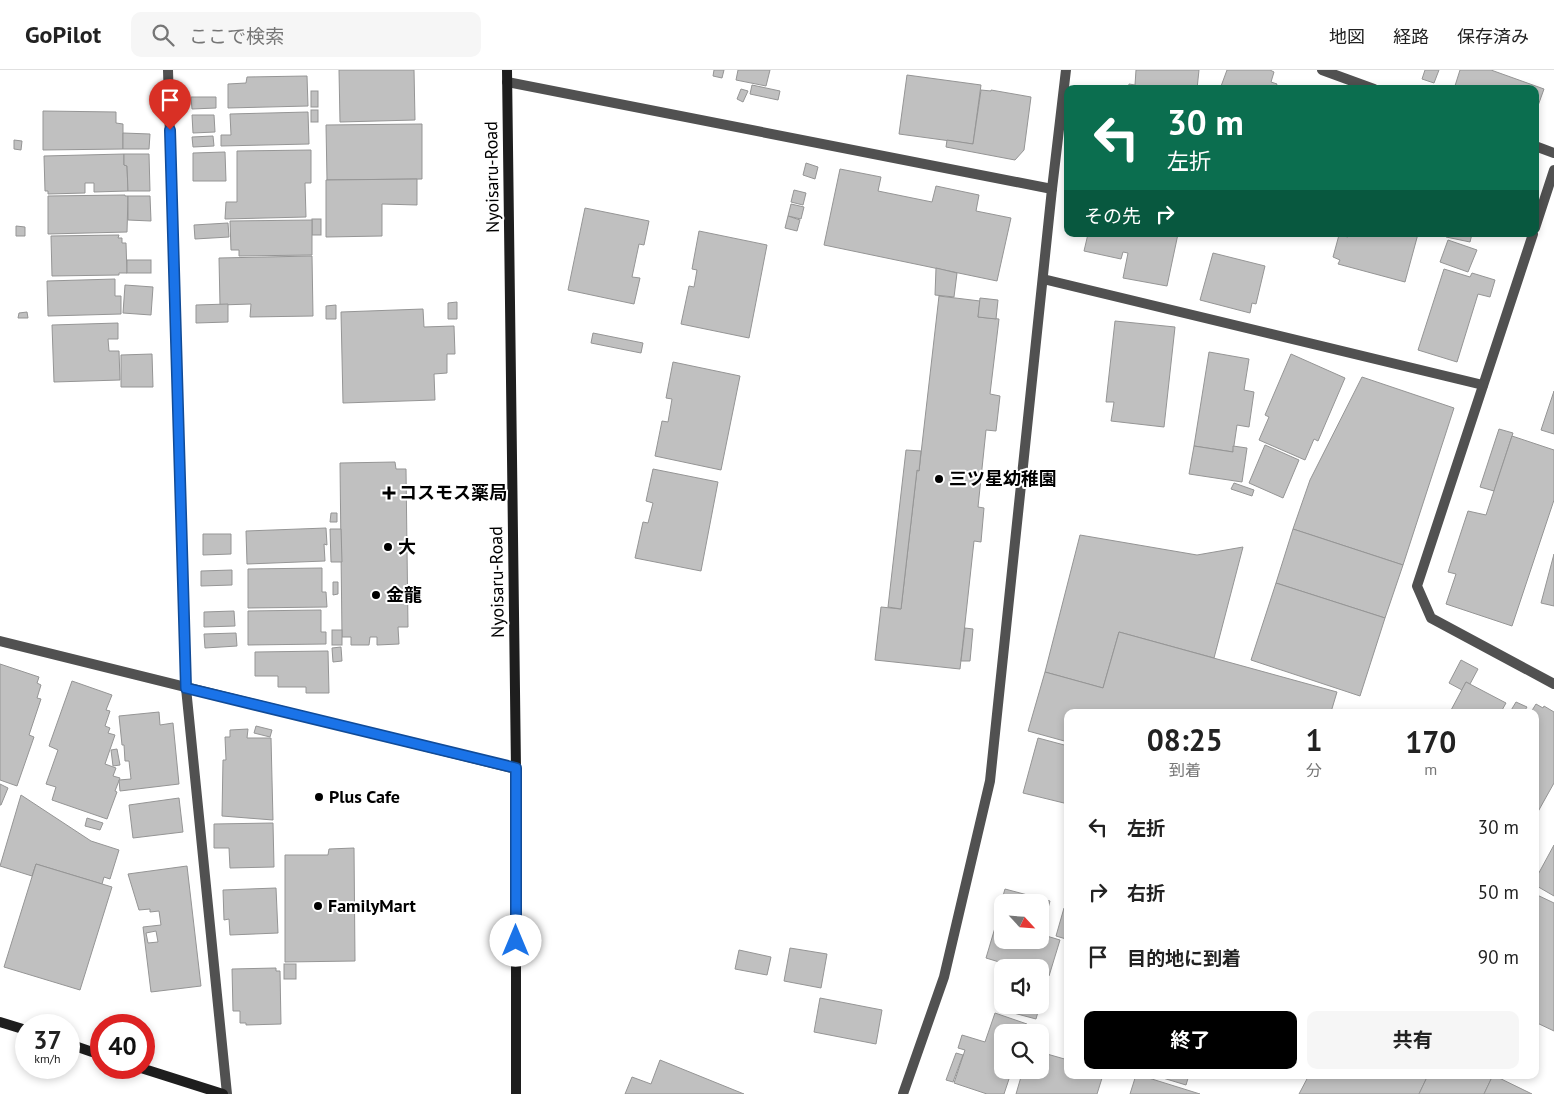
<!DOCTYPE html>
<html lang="ja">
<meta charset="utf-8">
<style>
:root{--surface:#fff;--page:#f6f6f6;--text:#222;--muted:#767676;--line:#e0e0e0;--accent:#000}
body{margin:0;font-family:"PT Sans","Noto Sans JP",sans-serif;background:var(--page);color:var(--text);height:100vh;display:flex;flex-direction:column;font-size:19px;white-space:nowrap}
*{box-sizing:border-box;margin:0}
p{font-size:16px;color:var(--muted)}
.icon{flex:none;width:28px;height:28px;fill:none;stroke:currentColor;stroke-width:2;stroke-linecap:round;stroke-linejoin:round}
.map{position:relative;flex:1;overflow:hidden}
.details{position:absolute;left:1064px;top:639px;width:475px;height:370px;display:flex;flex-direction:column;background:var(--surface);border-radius:10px;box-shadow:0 2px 8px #0003}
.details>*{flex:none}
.hud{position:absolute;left:1064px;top:15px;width:475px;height:152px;border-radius:10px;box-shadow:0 2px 8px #0003;background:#0b6e4f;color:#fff;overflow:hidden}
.needle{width:32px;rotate:116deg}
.fabs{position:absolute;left:994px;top:824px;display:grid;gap:10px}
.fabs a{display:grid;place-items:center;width:55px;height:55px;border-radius:10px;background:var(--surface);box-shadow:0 2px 8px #0003;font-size:25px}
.speed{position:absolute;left:15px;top:944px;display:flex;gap:10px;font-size:25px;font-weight:700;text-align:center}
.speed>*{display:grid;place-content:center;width:65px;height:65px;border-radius:50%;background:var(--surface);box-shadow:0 2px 8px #0003;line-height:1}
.speed small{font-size:12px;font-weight:400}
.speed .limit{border:8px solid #d22;background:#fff;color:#111}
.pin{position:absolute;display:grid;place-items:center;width:42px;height:42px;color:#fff;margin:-51px -21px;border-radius:50% 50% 50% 0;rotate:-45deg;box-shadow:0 0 5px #0007}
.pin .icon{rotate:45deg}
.me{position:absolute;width:55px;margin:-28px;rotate:0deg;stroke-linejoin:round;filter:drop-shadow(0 0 4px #0008)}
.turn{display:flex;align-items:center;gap:18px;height:105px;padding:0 20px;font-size:22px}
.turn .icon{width:65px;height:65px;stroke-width:2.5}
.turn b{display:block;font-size:35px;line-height:42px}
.then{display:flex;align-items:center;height:48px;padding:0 20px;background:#0003;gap:10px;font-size:19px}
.eta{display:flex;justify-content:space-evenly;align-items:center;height:85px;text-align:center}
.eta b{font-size:30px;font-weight:700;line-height:35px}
.primary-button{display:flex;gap:10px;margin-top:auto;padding:10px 20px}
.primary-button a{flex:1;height:58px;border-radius:10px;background:var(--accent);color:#fff;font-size:20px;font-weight:700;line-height:58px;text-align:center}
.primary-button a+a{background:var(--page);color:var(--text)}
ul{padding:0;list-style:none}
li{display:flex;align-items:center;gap:15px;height:65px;padding:0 20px}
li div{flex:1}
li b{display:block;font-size:19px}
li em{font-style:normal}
header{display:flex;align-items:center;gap:30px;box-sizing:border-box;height:70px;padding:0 25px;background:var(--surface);border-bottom:1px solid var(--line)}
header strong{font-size:24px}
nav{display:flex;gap:28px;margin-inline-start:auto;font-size:18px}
.search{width:350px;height:45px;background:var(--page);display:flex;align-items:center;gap:12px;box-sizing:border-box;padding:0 18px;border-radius:10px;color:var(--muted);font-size:19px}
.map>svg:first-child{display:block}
</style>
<header>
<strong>GoPilot</strong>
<div class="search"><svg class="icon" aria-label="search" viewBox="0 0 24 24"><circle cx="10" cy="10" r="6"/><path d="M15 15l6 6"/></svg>ここで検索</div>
<nav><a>地図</a><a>経路</a><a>保存済み</a></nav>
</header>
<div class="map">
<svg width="1554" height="1024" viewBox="0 0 1554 1024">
<rect width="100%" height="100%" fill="#fff"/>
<g fill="#c0c0c0" stroke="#959595" fill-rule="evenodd">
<polygon points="339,0 414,0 415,50 340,52"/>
<polygon points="714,0 724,0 722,8 713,6"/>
<polygon points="738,0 770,0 766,16 736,10"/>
<polygon points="1136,0 1199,0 1197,19 1128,19 1129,14 1135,15"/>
<polygon points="1227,0 1270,0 1274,2 1271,12 1277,14 1275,19 1220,19"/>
<polygon points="1425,0 1439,0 1434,13 1422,9"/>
<polygon points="1460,0 1491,0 1544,19 1535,44 1535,19 1454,19"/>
<polygon points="907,5 981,15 973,74 899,64"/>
<polygon points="307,6 308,36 228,38 228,14 246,13 247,7"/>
<polygon points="752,15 780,21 778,30 750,24"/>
<polygon points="741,19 748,21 743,32 737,29"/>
<polygon points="981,20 991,21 991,20 1031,27 1024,80 1015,90 946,77 947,70 973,74"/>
<rect x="311" y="21" width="7" height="16"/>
<polygon points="191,27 216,27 216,38 192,39"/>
<rect x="311" y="40" width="7" height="12"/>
<polygon points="43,41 116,42 116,53 123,54 123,79 43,80"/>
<polygon points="308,42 309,74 221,76 221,65 231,65 230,44"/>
<polygon points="192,45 214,45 215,62 193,63"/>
<polygon points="422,54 422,109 327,110 326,55"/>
<polygon points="123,63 150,64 149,79 123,79"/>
<polygon points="213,66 214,76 193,77 192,67"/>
<polygon points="14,70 22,71 21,80 14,79"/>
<polygon points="311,80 311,113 305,113 306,147 225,149 226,132 237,132 237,81"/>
<polygon points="225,82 226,111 193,111 193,83"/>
<polygon points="124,84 124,95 127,96 128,121 94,122 94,113 85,113 85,123 48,124 48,121 45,121 44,86"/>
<polygon points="124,84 149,84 150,121 128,121 127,96 124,95"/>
<polygon points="806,93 818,97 815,109 803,105"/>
<polygon points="840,99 881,107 878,121 932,132 936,116 979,125 976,141 1011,148 997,211 824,175"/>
<polygon points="417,109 417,135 382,134 382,166 326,167 326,110"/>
<polygon points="794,120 806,123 803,135 791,132"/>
<polygon points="125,125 125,126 128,126 127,162 48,164 48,126"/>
<polygon points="128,126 150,126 151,151 128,150"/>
<polygon points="791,134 804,137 801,149 788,146"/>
<polygon points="585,138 649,151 644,175 639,174 632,207 640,208 634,234 568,220"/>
<polygon points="788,146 800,150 797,161 785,158"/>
<rect x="312" y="149" width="9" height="16"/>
<polygon points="312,150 312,185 239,186 239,180 231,180 230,151"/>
<polygon points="228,153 229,167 195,169 194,155"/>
<polygon points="16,156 25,157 25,166 16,166"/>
<polygon points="699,161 767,175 749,268 681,254 689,216 694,217 697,200 692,199"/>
<polygon points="1088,164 1178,164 1167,216 1123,208 1128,183 1123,182 1121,189 1084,181"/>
<polygon points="1349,164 1359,165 1360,164 1418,164 1405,212 1338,194 1340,190 1333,187 1339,165 1348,167"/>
<polygon points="1446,164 1472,164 1470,172 1446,167"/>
<polygon points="119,165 118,168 122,168 122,173 126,173 127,203 119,203 119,205 52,206 51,166"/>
<polygon points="1448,170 1477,180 1468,202 1440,192"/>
<polygon points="1213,183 1265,196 1256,234 1252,233 1250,243 1200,230"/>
<polygon points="312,186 313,246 250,247 251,234 220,235 219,188"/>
<rect x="127" y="190" width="24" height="13"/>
<polygon points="936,198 957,203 954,227 935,225"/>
<polygon points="1444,199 1470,207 1472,203 1495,210 1490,227 1478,224 1457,292 1418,280"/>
<polygon points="115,209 115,226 121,226 121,244 48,246 47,211"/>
<polygon points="125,215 153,217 151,245 123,243"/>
<polygon points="939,226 980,231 978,247 999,249 990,324 1000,326 996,361 986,360 978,437 984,438 981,472 974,471 960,599 875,590 881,537 901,539 917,400 919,401"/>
<polygon points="980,228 998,230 996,249 978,247"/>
<polygon points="457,232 457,249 448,249 448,233"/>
<polygon points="228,234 228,252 196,253 196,235"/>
<polygon points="336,235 336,249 326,249 326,236"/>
<polygon points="423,239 424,257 454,256 455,284 447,284 447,303 434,304 435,330 343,333 341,242"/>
<polygon points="27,242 28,248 18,248 19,243"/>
<polygon points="1115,251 1175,257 1164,357 1111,351 1114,332 1106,332"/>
<polygon points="118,253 118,269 108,269 109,281 119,281 120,310 54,312 52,255"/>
<polygon points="593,263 643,273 641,283 591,273"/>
<polygon points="1209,282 1249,289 1244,320 1254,322 1249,357 1237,355 1233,382 1194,376"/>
<polygon points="152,284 153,317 121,317 121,285"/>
<polygon points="1291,284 1345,308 1318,371 1314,369 1305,390 1259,370 1269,347 1265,345"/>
<polygon points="673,292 740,306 721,400 655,386 662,351 668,352 672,329 666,328"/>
<polygon points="1362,307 1454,338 1403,495 1293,459 1310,410"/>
<polygon points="1554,321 1554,364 1541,360"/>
<polygon points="1499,359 1513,363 1494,421 1480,417"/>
<polygon points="1512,366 1554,380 1554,430 1512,556 1446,534 1456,504 1448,502 1468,441 1486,445"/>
<polygon points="1265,375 1299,390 1283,428 1249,413"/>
<polygon points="1194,376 1233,382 1233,376 1247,378 1242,412 1189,404"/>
<polygon points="906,380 921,381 919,401 917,400 901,539 888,537"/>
<polygon points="395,392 396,399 406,399 408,557 398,557 399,574 377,575 377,567 370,567 369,575 351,575 351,567 342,567 340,393"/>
<polygon points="653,399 718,412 701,501 635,488 643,452 648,453 653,433 646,431"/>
<polygon points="1234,413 1254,420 1252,426 1231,419"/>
<polygon points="331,443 337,443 337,452 330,452"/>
<polygon points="326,458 327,475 324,474 325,491 247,494 246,461"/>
<polygon points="330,459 341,459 342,492 331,492"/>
<polygon points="1293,459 1403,495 1385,548 1276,513"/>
<polygon points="203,464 231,464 231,484 203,485"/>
<polygon points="1080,465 1197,485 1243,477 1214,588 1119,562 1103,618 1045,602"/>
<polygon points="1554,484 1554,536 1541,533"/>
<polygon points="322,498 322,522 326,522 327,537 248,538 248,499"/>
<polygon points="232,500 232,515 201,516 201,501"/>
<polygon points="333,512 338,512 338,524 333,525"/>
<polygon points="1276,513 1385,548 1360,626 1251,590"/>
<polygon points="321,540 321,562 326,562 326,574 248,575 248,541"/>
<polygon points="234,541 235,556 204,557 204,542"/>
<polygon points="965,558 973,559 970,591 961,591"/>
<rect x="332" y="560" width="10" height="15"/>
<polygon points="1119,562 1337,622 1331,642 1068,642 1068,672 1028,661 1045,602 1103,618"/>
<polygon points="236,563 237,576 205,578 204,564"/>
<polygon points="341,577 342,591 333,592 332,578"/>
<polygon points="328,581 329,623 306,623 306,617 278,617 278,606 255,606 255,582"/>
<polygon points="1461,590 1478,599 1470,614 1466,612 1462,620 1449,613"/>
<polygon points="0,594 39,607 37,613 41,615 37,628 41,629 29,665 34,667 17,716 0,710"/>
<polygon points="72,611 112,625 106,640 110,641 105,656 110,658 108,663 115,665 105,694 116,698 113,706 120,708 115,721 117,722 107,749 52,730 56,717 46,714 58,680 49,676"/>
<polygon points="1466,612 1506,633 1501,642 1450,642"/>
<polygon points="1516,632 1527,637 1524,642 1510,642"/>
<polygon points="1536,634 1543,638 1544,636 1554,642 1554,713 1535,747 1535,642 1531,642"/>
<polygon points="159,642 160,655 173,653 179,714 120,721 119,710 131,709 129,691 125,691 124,675 122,675 119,646"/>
<polygon points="256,656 272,660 270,667 254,663"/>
<polygon points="248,659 247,668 271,668 273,750 222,746 223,690 226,690 225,667 230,667 230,660"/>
<polygon points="1038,668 1068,676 1068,734 1023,723"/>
<polygon points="117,679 120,695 113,696 111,680"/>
<polygon points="0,714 8,718 1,735 0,735"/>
<polygon points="21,725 91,771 119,780 110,809 104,807 102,814 36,794 32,806 0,796"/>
<polygon points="179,728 183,762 133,768 129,735"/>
<polygon points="87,748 103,753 100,760 85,756"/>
<polygon points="273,753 274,797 230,798 229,778 214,778 214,754"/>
<polygon points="1554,775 1554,826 1535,815 1535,810"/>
<polygon points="354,778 355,891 285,892 285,785 328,785 329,779"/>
<polygon points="36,794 112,817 80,920 4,897"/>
<path d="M187 796 201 916 151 922 143 857 161 855 159 841 150 842V839L139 840 128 804ZM156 861 158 872 148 873 146 863Z"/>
<polygon points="276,818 278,863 230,865 229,849 224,850 223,820"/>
<polygon points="1005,819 1050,831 1045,849 1040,847 1040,832 1002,832 1002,837 1000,836"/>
<polygon points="1535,824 1554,833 1554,961 1535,952"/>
<polygon points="1064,838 1068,839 1066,869 1056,866"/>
<polygon points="997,851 1002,853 1002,870 1040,870 1040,864 1060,870 1049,906 1040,904 1040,898 1019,898 986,888"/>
<polygon points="790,878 827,884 821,918 784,911"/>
<polygon points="739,880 771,887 767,905 735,899"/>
<rect x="284" y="894" width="12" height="15"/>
<polygon points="276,898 276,901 280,901 281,954 246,955 246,953 240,953 240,941 233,941 232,899"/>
<polygon points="820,928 882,940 876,974 814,962"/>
<polygon points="1008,935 1040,935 1036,949 1006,941"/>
<polygon points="995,943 1027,954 1025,962 1002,962 1002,1000 1012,1000 1004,1024 987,1024 954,1013 965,980 958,978 962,965 985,972"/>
<polygon points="1040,982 1068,990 1068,1005 1103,1005 1097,1024 1016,1024 1023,1000 1040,1000"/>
<polygon points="956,983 963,985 953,1012 946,1010"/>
<polygon points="660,990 744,1024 625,1024 632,1007 651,1014"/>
<polygon points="1136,1005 1139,1005 1200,1024 1130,1024"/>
<polygon points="1153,1005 1189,1005 1186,1015"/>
<polygon points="1309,1005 1428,1005 1419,1024 1299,1024"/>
<polygon points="1428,1005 1493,1005 1484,1024 1419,1024"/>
<polygon points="1493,1005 1532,1024 1484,1024"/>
</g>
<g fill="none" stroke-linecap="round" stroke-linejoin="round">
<g stroke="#515151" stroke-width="10">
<polyline points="168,0 186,618 227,1024"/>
<polyline points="1322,0 1374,19"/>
<polyline points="507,12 1052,119"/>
<polyline points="1535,76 1554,83"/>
<polyline points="1535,158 1554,100"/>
<polyline points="1533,164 1417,516 1431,548 1554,614"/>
<polyline points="1043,209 1483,315"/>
<polyline points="0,571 516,699"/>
<polyline points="903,1024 944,907 990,711 1052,119 1066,0"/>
</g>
<g stroke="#1e1e1e" stroke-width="10">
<polyline points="507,0 516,699 516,1024"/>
<polyline points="0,952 26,960"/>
<polyline points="69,974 101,985"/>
<polyline points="141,998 223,1024"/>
</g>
</g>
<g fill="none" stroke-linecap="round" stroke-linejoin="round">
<defs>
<polyline id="route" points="170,60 186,618 516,698 516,871"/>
</defs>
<use href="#route" stroke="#114b97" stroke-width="12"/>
<use href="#route" stroke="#1a73e8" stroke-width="9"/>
</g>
<g fill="#000" stroke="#fff" stroke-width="2">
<circle cx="939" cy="409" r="5"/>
<path d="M386.5 415.5h5v5h5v5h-5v5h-5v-5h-5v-5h5z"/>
<circle cx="388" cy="477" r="5"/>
<circle cx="376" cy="525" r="5"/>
<circle cx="319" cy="727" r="5"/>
<circle cx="318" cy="836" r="5"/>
</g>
<g text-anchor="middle" stroke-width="4" stroke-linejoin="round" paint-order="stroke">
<g font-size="18" fill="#000" stroke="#fff">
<text transform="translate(492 107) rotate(-91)" y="6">Nyoisaru-Road</text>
<text transform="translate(497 512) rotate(-91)" y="6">Nyoisaru-Road</text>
</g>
<g font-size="18" font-weight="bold" fill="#000" stroke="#fff" text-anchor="start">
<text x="949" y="415">三ツ星幼稚園</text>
<text x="399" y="429">コスモス薬局</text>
<text x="398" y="483">大</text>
<text x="386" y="531">金龍</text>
<text x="329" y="733">Plus Cafe</text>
<text x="328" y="842">FamilyMart</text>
</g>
</g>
</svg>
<div class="fabs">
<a><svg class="needle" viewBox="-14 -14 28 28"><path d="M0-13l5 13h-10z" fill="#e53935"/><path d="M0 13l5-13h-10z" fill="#767676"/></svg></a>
<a><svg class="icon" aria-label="sound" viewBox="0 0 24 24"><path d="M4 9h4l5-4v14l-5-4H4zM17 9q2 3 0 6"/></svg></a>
<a><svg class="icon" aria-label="search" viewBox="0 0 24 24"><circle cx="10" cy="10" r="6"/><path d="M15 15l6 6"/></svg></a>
</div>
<div class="speed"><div>37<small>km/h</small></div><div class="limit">40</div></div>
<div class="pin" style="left:170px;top:60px;background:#d93025"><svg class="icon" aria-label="arrive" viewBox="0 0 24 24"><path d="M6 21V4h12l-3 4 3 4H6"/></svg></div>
<svg class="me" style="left:516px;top:871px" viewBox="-20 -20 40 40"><circle r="19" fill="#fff"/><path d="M0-13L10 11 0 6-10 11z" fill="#1a73e8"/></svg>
<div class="hud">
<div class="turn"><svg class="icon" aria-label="left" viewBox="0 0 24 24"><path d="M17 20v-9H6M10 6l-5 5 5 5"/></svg><div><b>30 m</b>左折</div></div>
<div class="then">その先<svg class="icon" aria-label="right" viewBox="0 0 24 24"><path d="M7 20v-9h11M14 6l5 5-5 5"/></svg></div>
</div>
<section class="details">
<div class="eta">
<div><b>08:25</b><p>到着</p></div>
<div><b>1</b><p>分</p></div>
<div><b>170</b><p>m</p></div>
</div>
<ul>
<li><svg class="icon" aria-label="left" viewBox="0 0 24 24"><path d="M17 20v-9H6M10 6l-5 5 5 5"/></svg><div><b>左折</b></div><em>30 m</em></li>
<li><svg class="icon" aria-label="right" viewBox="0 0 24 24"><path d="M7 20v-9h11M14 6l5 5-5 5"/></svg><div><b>右折</b></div><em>50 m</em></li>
<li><svg class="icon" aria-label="arrive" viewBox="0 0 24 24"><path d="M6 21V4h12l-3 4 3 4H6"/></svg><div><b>目的地に到着</b></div><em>90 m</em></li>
</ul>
<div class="primary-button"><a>終了</a><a>共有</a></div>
</section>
</div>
